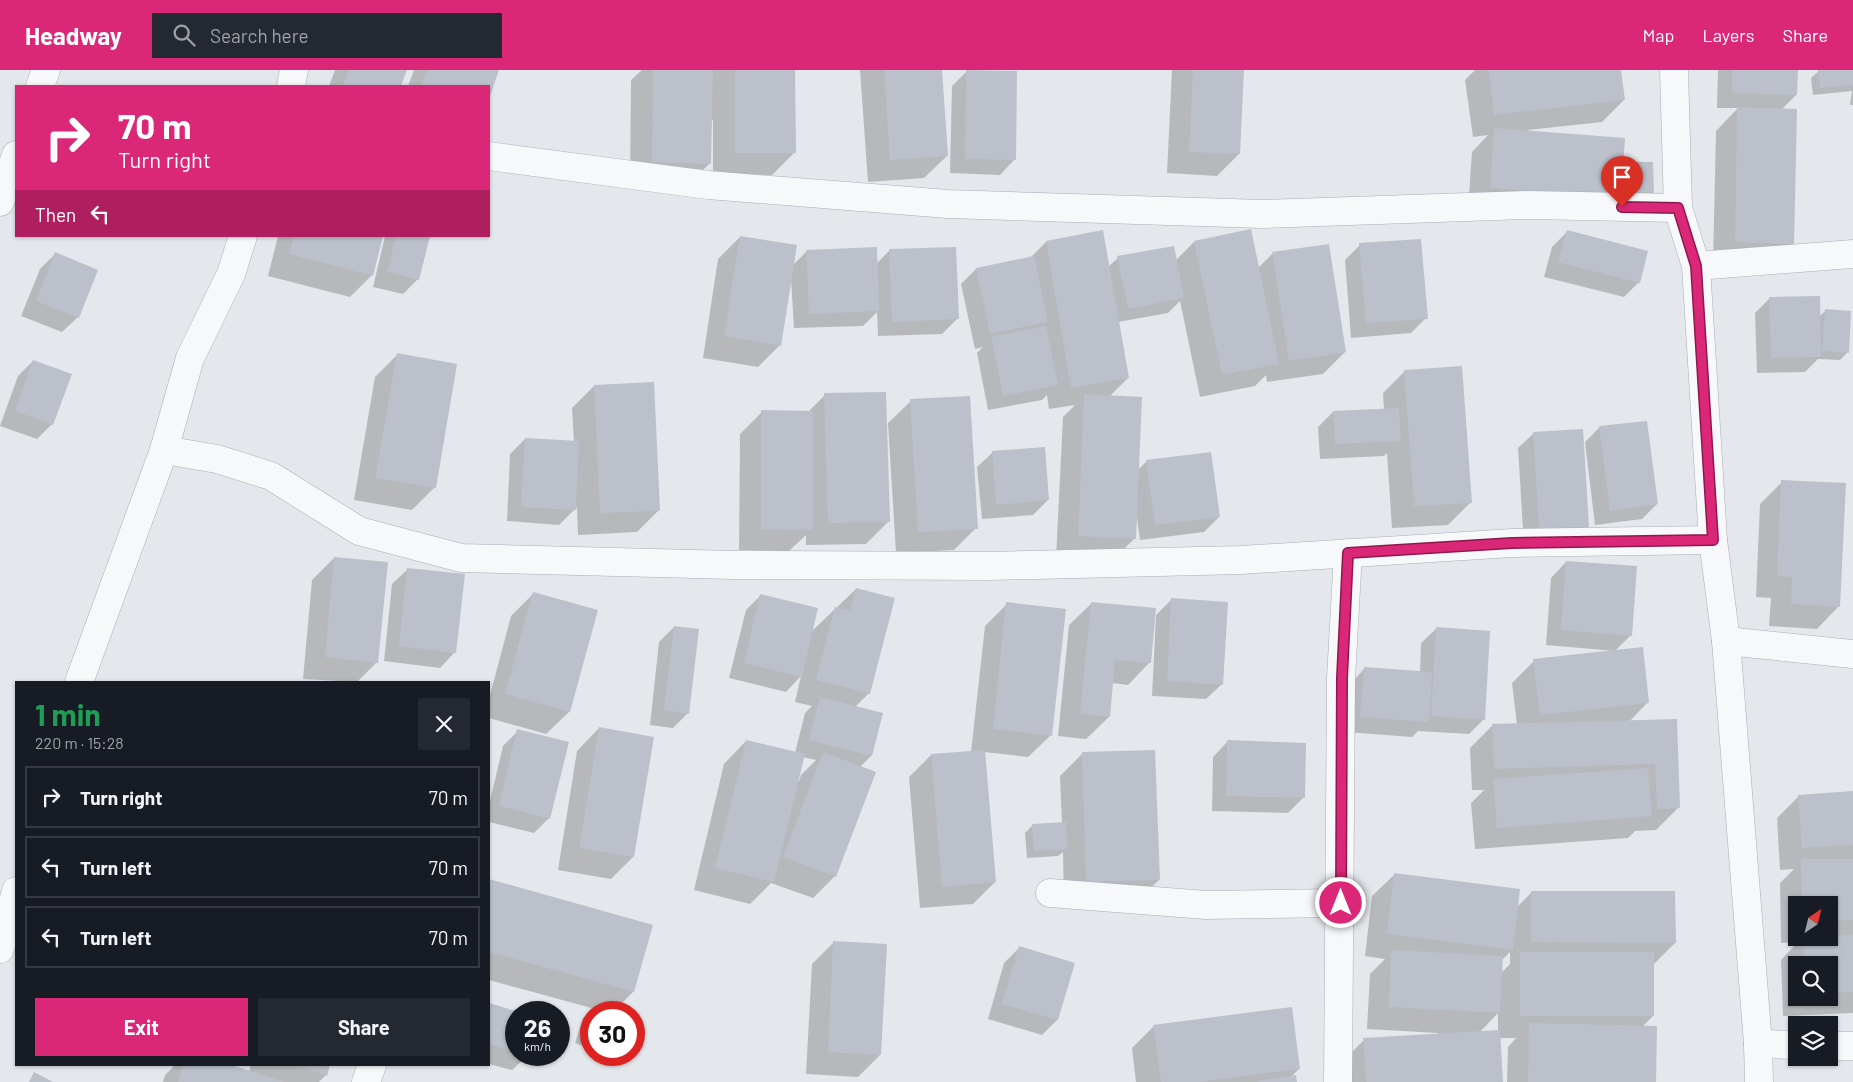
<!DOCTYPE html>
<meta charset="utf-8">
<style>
:root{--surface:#171b24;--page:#242831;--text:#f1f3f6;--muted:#9ea1a6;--line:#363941;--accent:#db2777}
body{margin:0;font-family:Barlow,sans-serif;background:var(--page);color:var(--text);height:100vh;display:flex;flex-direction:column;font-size:19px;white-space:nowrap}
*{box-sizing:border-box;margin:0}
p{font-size:16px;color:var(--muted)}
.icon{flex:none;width:28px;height:28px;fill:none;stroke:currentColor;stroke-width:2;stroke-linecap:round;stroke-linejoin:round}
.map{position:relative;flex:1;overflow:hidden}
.drawer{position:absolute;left:15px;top:611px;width:475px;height:385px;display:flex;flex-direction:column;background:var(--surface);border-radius:0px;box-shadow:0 1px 4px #0004}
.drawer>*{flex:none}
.top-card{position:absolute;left:15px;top:15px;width:475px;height:152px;border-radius:0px;box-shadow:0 1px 4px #0004;background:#db2777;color:#fff;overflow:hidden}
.needle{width:32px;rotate:35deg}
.controls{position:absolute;left:1788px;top:826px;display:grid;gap:10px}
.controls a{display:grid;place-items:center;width:50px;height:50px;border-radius:0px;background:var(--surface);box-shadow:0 1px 4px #0004;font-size:25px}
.speed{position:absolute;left:505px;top:931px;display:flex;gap:10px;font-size:25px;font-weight:700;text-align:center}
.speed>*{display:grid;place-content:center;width:65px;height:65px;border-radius:50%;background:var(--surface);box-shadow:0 1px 4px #0004;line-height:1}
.speed small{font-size:12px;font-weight:400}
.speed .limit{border:8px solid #d22;background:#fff;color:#111}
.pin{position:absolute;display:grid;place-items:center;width:42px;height:42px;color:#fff;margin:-51px -21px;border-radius:50% 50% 50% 0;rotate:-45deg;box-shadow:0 0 5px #0007}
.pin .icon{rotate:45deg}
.me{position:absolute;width:55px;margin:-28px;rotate:0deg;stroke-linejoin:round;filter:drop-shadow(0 0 4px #0008)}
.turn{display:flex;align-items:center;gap:18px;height:105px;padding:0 20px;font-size:22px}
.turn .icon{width:65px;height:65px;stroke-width:2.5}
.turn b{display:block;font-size:35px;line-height:42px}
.then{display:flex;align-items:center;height:48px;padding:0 20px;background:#0003;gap:10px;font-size:19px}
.round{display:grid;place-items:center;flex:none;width:52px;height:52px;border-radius:0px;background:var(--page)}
.overview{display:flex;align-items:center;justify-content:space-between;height:85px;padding:0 20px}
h1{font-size:30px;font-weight:700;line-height:38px;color:#1e9e55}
.action{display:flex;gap:10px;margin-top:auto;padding:10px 20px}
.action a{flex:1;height:58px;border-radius:0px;background:var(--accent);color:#fff;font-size:20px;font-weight:700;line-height:58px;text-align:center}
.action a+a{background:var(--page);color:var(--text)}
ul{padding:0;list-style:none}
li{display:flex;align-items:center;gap:15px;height:62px;margin:0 10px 8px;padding:0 10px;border:2px solid var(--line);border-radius:0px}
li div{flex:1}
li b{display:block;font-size:19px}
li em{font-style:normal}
header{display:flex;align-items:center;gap:30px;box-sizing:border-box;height:70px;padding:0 25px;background:var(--accent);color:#fff}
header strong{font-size:24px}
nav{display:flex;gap:28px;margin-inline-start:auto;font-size:18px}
.search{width:350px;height:45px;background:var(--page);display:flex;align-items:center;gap:12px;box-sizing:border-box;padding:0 18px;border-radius:0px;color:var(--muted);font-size:19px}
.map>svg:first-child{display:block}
</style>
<header>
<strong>Headway</strong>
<div class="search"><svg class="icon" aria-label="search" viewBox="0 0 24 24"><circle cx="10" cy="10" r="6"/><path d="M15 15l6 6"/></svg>Search here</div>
<nav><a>Map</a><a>Layers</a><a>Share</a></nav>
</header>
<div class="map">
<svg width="1853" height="1012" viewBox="0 0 1853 1012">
<rect width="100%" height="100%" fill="#e4e7ec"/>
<g fill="#0003" fill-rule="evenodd">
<polygon points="335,0 405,0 400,16 329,16"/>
<polygon points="414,0 498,0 489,26 489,16 408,16"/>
<polygon points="642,0 794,0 794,83 772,105 713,104 713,50 711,50 710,93 688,115 630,114 631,10"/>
<polygon points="860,0 941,0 947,86 924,108 868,112"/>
<polygon points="1172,0 1243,0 1239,84 1217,106 1167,103"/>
<polygon points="1475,0 1620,0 1624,30 1602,52 1528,60 1528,62 1621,98 1626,94 1653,123 1645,130 1619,128 1597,150 1468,140 1472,82 1488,65 1473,67 1465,10"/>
<polygon points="1718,0 1796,0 1796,25 1781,40 1793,173 1771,195 1713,194 1716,61 1738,38 1717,38"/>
<polygon points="1827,0 1853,0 1853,35 1850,35 1852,21 1813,25 1811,8 1819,1"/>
<polygon points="967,1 1015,89 1000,105 950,103 952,16"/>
<polygon points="1567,162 1639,212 1624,227 1544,207 1552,177"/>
<polygon points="278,166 382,166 372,205 350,227 268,206"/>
<polygon points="385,166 429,166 418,209 403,224 373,217"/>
<polygon points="740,167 793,195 807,181 876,194 890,180 957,249 942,264 878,266 877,242 863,256 794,258 791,209 780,275 758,297 703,288 718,189"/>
<polygon points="1046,172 1108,197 1118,188 1175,191 1194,172 1257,199 1272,184 1345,282 1323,304 1267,312 1266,305 1255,316 1200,327 1180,231 1168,243 1118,252 1128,308 1110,326 1138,400 1146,392 1219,447 1204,462 1140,470 1137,448 1136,448 1135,468 1113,490 1056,488 1063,347 1075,335 1049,339 1047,325 1042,330 988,340 977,283 983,277 975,279 961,214 976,199 1030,188"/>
<polygon points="1360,175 1426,248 1411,263 1351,268 1345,190"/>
<polygon points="55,184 78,247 62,262 21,246 40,199"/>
<polygon points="1770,228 1819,247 1825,241 1847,283 1840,290 1818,289 1805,302 1757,303 1755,243"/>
<polygon points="397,285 434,418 412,440 354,430 375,307"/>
<polygon points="33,291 52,354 37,369 0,356 18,306"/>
<polygon points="1405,301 1471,432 1448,455 1392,458 1387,383 1384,386 1320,389 1318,357 1333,342 1384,340 1383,323"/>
<polygon points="594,316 659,440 637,462 578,465 577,437 559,455 507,451 510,384 525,369 574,372 572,338"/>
<polygon points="825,325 888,452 866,474 806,475 806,465 789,481 739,480 740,364 762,342 808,342"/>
<polygon points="911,331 976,458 954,480 896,483 888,353"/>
<polygon points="1600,357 1657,434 1642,449 1595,455 1585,372"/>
<polygon points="1534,363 1588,457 1572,472 1524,475 1518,378"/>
<polygon points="993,382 1048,430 1033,445 982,449 977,397"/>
<polygon points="1782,412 1839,536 1817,559 1769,556 1771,528 1756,527 1760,434"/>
<polygon points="334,488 377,592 357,612 303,609 312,510"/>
<polygon points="1566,492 1631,565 1615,581 1546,575 1551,508"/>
<polygon points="408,499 455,582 440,598 384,591 392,514"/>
<path d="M856 519 869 623 855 637 871 686 860 697 835 806 813 828 771 813 750 834 694 820 724 694 746 671 795 683 805 643 812 636 795 632 801 606 786 622 729 608 746 540 761 525 811 562ZM803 687 816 690 801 705 799 711H797Z"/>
<polygon points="534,523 569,642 546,664 489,648 489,629 511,546"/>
<polygon points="1172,529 1222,614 1206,629 1152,626 1156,545"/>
<polygon points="1092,533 1150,592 1128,615 1112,613 1109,647 1086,669 1058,666 1069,555"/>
<polygon points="1007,534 1051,665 1028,687 984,682 995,812 973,834 920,838 909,707 931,685 971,682 985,556"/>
<polygon points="674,557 688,643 673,658 650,655 659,572"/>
<polygon points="1437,558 1484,649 1469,664 1418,661 1412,667 1346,662 1350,614 1365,598 1420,603 1421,573"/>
<polygon points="1534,591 1648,632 1629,652 1676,650 1678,738 1656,760 1635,761 1628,768 1475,779 1471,733 1484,720 1472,720 1470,678 1492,656 1517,655 1512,613"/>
<polygon points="599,658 653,668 633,787 611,809 558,800 577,681"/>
<polygon points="518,661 549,748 534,763 489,752 489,735 503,676"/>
<polygon points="1228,671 1303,728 1288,743 1212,741 1213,687"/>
<polygon points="1083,683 1159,810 1136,832 1064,834 1063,782 1058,786 1027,788 1025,763 1033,755 1062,754 1060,706"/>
<path d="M1853 723V943L1783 946 1781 890 1798 872 1781 873 1780 813 1794 799 1780 800 1777 748 1799 726ZM1796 835H1829V868H1796ZM1796 895H1829V928H1796Z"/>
<path d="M1395 804 1517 837 1532 822 1675 873 1653 895V946L1642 957 1655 1012H1507L1508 977 1516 968H1499L1502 1012H1343L1342 992 1364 970 1438 965V963L1367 959 1370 904 1385 889 1365 886 1372 826ZM1510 882V894L1501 903 1502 890ZM1498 943V961L1480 962Z"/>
<polygon points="489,810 652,855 633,922 613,942 606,942 489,910"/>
<polygon points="834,872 880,985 858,1007 806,1004 812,894"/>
<polygon points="1019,878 1057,950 1042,965 988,949 1004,893"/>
<polygon points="489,934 516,942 516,985 528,985 512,1000 489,994"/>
<polygon points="591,941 596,942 591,942 591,979 575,973 583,948"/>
<polygon points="1154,956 1299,999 1291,1007 1296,1012 1136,1012 1132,978"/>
<polygon points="175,995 227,995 249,1002 251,995 329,995 326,1005 319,1012 163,1012 165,1005"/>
</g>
<g fill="#bbc0ca">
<polygon points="349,0 407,0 401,16 343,16"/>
<polygon points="427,0 499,0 489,29 489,16 421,16"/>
<polygon points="653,0 713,0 711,94 652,92"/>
<polygon points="735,0 795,0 796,83 735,83"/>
<polygon points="884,0 942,0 948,86 890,90"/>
<polygon points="966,0 1017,1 1016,90 965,89"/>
<polygon points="1193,0 1244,0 1240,84 1189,82"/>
<polygon points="1489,0 1621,0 1625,30 1494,45"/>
<polygon points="1732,0 1798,0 1797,25 1732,23"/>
<polygon points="1818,0 1853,0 1853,15 1820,18"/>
<polygon points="1737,37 1797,39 1794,174 1735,172"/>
<polygon points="1494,58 1625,68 1621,129 1490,118"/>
<polygon points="1626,92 1653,92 1654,123 1626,124"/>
<polygon points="1251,159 1279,294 1222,305 1194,171"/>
<polygon points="1103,160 1129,308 1071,318 1046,171"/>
<polygon points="1567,160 1648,181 1640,213 1558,192"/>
<polygon points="294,166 383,166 373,206 289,184"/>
<polygon points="396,166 430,166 419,210 387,202"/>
<polygon points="740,166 797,175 781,276 724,266"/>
<polygon points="1421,169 1428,249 1366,253 1359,173"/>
<polygon points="1329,174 1346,282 1289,291 1272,182"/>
<polygon points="1174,176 1184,228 1128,239 1117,186"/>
<polygon points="877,177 879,241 809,244 806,180"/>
<polygon points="956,177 959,249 892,252 889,179"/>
<polygon points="55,182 98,200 79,248 36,231"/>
<polygon points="1034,186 1048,252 990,264 976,198"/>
<polygon points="1820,226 1821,287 1771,288 1769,227"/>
<polygon points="1825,239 1851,241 1849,283 1822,281"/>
<polygon points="1046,256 1058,315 1003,326 991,267"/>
<polygon points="397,283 457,294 436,418 375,408"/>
<polygon points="33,290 72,304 53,355 15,341"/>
<polygon points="1462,296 1472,433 1414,436 1404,300"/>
<polygon points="654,312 660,441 600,443 594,315"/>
<polygon points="886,322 890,452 828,453 824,323"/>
<polygon points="1084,324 1142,327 1136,469 1078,466"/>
<polygon points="970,326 978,459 918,462 910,329"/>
<polygon points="1399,338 1401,371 1335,374 1333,341"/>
<polygon points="761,340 813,341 813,460 761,459"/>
<polygon points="1647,351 1658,434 1610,441 1599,356"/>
<polygon points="1583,359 1589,457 1539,460 1533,362"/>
<polygon points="525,368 579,371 576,440 521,437"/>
<polygon points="1045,377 1049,430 996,435 992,381"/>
<polygon points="1211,382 1220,447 1155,455 1146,390"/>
<polygon points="1781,410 1846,413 1840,537 1791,534 1792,507 1777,506"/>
<polygon points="334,487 388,492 378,593 325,587"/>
<polygon points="1566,491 1637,496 1632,566 1561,560"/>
<polygon points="407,498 465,504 456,583 399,576"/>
<polygon points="856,518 895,528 870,624 816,610 835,537 850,540"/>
<polygon points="533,522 598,540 570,642 505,624"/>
<polygon points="760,524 818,538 802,607 744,593"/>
<polygon points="1171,528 1228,532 1223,615 1167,611"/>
<polygon points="1006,532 1066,539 1052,666 993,659"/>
<polygon points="1091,532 1156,538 1151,593 1115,590 1110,647 1080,644"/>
<polygon points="674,556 699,559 689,644 664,640"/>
<polygon points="1436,557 1490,561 1485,650 1431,646"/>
<polygon points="1643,577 1649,633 1540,645 1533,589"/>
<polygon points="1364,597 1432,602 1429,652 1360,647"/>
<polygon points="820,627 883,643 872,686 809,670"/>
<polygon points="1677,649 1680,738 1657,739 1655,694 1494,699 1492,654"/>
<polygon points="599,657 654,667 634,787 579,778"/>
<polygon points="517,659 569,672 550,749 499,736"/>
<polygon points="746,670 805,684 774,812 715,798"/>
<polygon points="1227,670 1306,673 1305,728 1226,726"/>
<polygon points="985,680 996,812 942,817 931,684"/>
<polygon points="1155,680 1160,810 1086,812 1082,682"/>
<polygon points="823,682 876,702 836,807 783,787"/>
<polygon points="1648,698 1652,746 1497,758 1493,709"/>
<polygon points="1853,721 1853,775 1802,778 1798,725"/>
<polygon points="1066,752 1067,779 1034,781 1032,754"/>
<polygon points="1801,789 1853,789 1853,850 1829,851 1829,835 1802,835"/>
<polygon points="1394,803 1520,819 1513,880 1387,864"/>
<polygon points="489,809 653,855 634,922 489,882"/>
<polygon points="1531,821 1675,821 1676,873 1531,872"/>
<polygon points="1853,865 1853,922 1829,923 1829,895 1804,895 1803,868 1829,868 1829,866"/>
<polygon points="833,871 887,874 881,985 828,982"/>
<polygon points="1019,876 1075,893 1058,950 1002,934"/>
<polygon points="1391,880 1503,886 1500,943 1389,937"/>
<rect x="1520" y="882" width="134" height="64"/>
<polygon points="489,933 516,941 516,982 489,974"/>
<polygon points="1292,937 1300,999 1198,1012 1161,1012 1153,955"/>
<polygon points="591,938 599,942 591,942 591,969 582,966"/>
<polygon points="1529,953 1657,956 1656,1012 1528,1012"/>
<polygon points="1500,960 1503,1012 1366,1012 1363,968"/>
<polygon points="183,995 231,995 285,1012 178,1012"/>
<polygon points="296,995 330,995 327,1006"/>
<polygon points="34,1002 53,1012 29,1012"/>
<polygon points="1296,1005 1297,1012 1257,1012 1257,1011"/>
</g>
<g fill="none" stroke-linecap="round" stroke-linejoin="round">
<defs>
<g id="street">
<polyline points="1674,0 1678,138 1696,196 1713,470 1726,571 1758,974 1759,1012"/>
<polyline points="40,16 46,0"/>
<polyline points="291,16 294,0"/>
<polyline points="489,86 708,115 948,134 1263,144 1529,135 1678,138"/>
<polyline points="0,132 16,85"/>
<polyline points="1696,196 1853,184"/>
<polyline points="164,380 217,389 271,406 359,461 461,488 733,495 990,496 1241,490 1512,473 1713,470"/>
<polyline points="1726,571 1853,584"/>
<polyline points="79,612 164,380 190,288 231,204 243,166"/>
<polyline points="1050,823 1206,835 1341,833"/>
<polyline points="0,879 16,821"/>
<polyline points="1758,974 1796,975"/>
<polyline points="1829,976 1853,976"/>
<polyline points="366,1012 372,995"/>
<polyline points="1338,1012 1341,608 1348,483"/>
</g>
</defs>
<use href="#street" stroke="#a9aeb7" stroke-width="29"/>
<use href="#street" stroke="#f7f8fa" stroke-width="28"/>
</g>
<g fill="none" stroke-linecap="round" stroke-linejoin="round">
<defs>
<polyline id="route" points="1341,833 1342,608 1348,483 1512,473 1713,470 1696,196 1678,138 1622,137"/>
</defs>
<use href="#route" stroke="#8e194d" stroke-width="12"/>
<use href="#route" stroke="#db2777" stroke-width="9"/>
</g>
</svg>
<div class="controls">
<a><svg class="needle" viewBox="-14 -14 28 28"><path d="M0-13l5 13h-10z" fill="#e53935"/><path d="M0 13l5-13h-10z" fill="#9ea1a6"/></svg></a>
<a><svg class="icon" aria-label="search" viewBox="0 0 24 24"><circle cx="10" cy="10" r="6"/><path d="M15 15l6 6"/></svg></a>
<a><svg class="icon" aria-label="layers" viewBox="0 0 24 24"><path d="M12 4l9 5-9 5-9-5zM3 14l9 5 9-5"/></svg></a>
</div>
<div class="speed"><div>26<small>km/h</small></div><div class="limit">30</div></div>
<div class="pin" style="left:1622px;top:137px;background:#d93025"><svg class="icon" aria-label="arrive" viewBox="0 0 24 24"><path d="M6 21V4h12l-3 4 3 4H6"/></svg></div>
<svg class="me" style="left:1341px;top:833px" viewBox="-20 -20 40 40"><circle r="17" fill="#db2777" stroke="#fff" stroke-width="3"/><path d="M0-11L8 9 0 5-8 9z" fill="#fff"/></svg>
<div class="top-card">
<div class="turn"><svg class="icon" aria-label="right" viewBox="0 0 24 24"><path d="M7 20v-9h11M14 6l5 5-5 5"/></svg><div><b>70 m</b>Turn right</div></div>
<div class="then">Then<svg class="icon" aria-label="left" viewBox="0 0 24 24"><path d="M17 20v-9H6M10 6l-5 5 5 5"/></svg></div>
</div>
<section class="drawer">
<div class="overview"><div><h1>1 min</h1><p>220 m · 15:28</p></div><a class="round"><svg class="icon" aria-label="close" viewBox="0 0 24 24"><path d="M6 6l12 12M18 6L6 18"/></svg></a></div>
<ul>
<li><svg class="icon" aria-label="right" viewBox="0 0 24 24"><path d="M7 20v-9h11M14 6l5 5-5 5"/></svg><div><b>Turn right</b></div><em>70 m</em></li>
<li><svg class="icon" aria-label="left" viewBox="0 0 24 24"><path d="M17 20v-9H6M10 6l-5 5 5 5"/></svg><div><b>Turn left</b></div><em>70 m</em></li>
<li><svg class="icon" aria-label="left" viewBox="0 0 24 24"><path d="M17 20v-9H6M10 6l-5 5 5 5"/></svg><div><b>Turn left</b></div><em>70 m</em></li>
</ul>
<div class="action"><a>Exit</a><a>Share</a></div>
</section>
</div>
